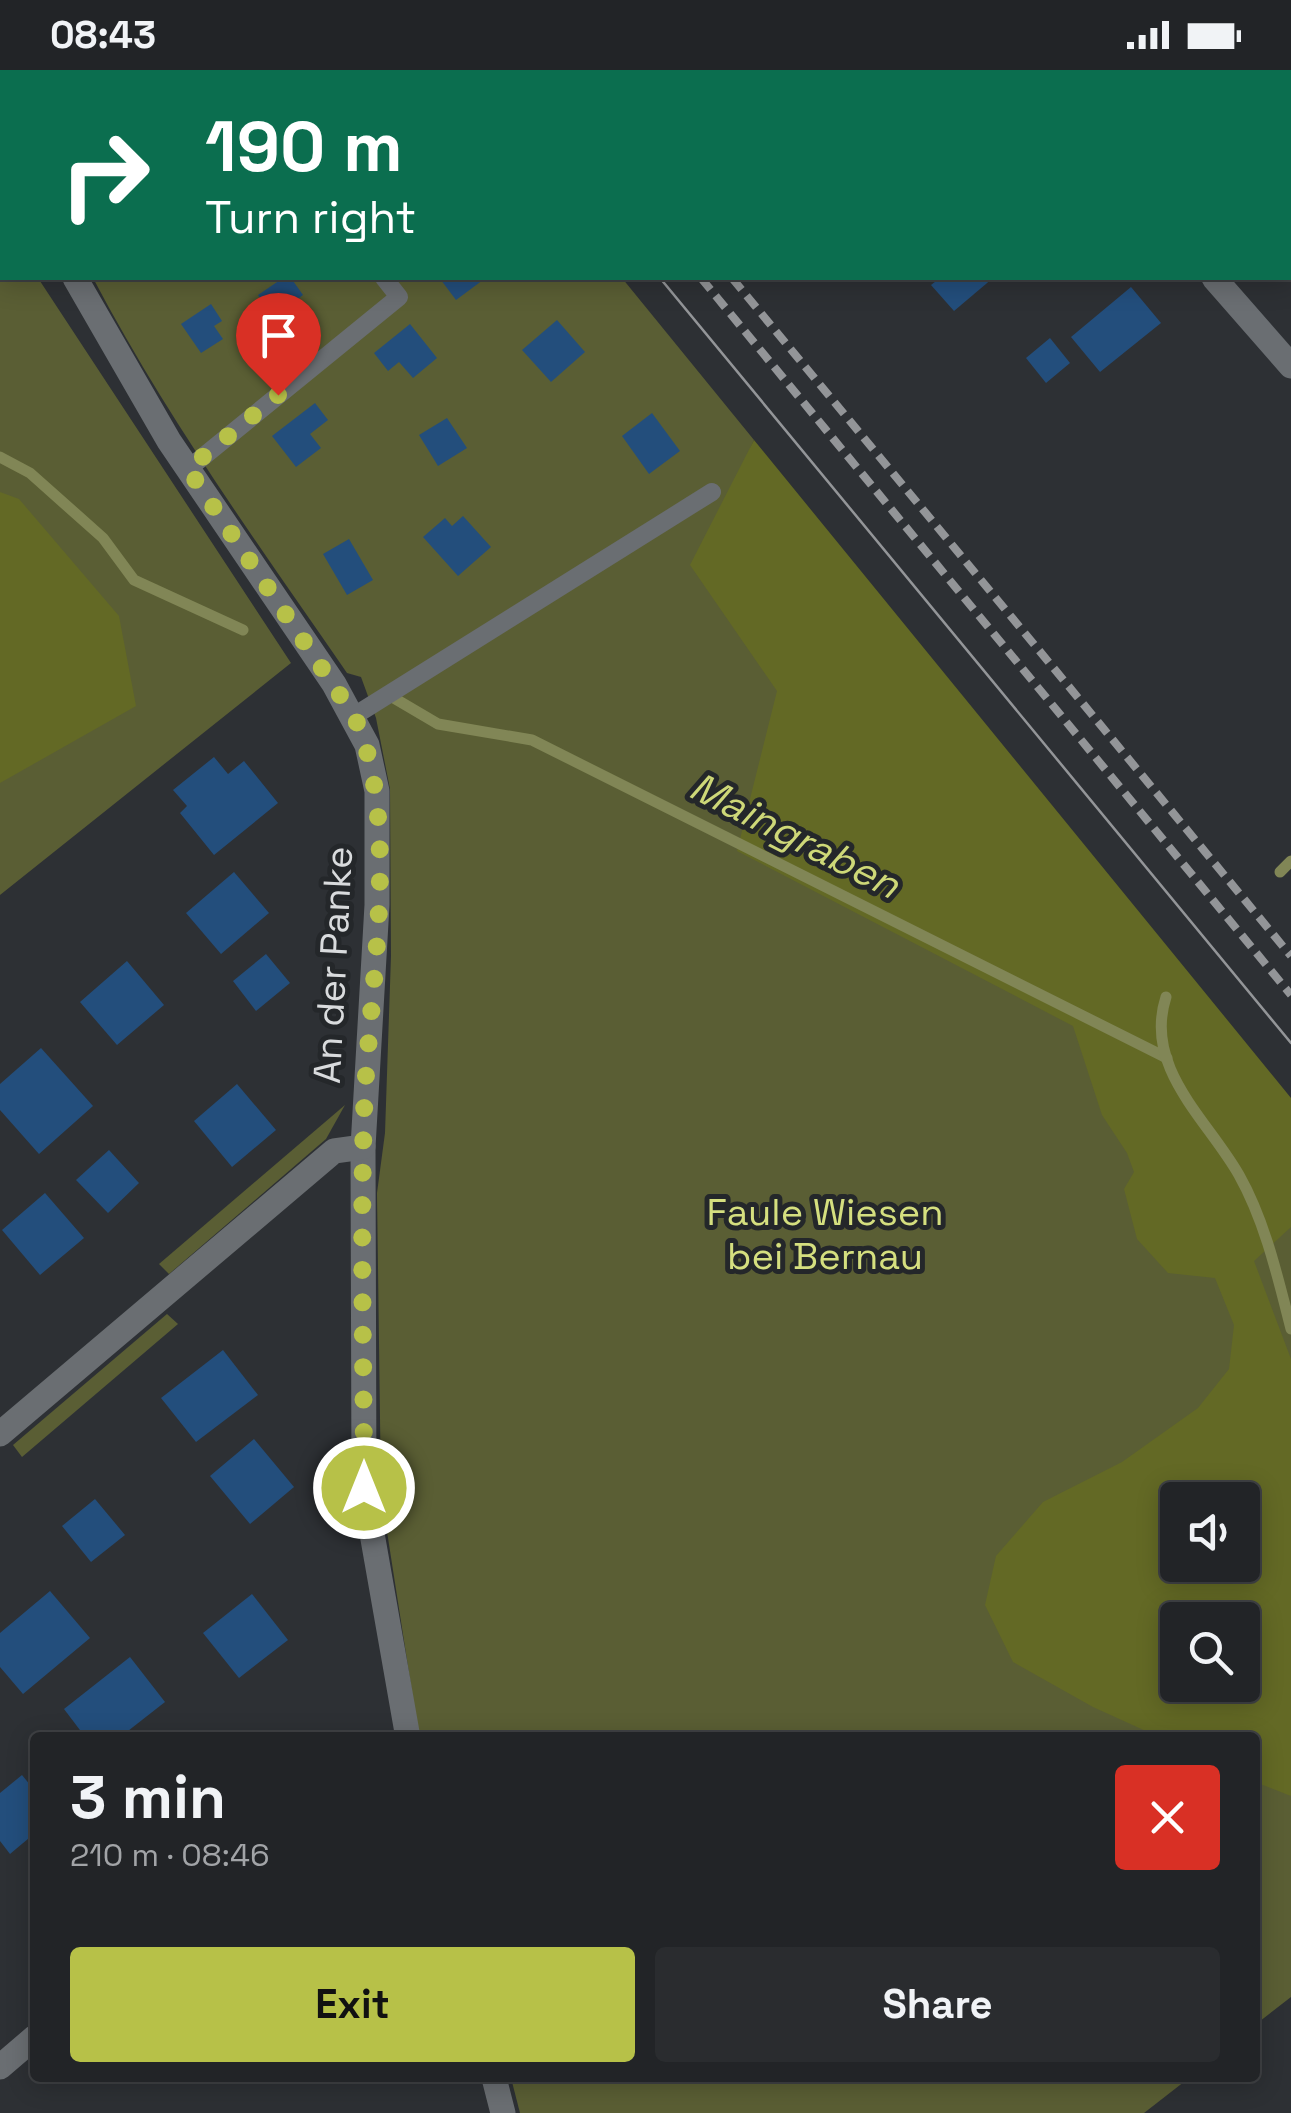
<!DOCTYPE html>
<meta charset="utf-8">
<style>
:root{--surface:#222427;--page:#2a2c2f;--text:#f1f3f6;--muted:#a2a4a7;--line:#3f4144;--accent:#b7c148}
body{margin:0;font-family:"Space Grotesk",sans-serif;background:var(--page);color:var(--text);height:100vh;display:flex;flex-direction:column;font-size:38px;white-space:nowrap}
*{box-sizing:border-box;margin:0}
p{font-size:32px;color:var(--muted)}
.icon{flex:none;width:55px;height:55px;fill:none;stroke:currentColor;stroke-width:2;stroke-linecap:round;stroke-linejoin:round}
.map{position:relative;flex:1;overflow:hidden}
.details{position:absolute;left:30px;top:1662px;width:1230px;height:350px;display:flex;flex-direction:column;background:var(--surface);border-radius:10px;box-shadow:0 5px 25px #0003,0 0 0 2px var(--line)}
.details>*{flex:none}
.hud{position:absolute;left:0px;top:0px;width:1292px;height:210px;box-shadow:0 5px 25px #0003,0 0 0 2px var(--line);background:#0b6e4f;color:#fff;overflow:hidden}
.tools{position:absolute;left:1160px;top:1412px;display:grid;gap:20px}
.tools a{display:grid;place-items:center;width:100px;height:100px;border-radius:10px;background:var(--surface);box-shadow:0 5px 25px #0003,0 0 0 2px var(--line);font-size:50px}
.pin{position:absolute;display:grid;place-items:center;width:85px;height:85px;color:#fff;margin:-102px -42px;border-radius:50% 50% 50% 0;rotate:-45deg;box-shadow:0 0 10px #0007}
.pin .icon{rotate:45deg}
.me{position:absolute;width:110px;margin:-55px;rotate:0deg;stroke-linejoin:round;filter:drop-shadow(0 0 8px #0008)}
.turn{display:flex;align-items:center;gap:35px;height:210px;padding:0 40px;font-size:45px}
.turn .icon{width:130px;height:130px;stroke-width:2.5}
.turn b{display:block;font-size:70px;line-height:85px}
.round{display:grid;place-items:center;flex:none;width:105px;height:105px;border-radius:10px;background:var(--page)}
.overview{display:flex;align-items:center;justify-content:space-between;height:170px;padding:0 40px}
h1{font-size:60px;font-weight:700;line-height:75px}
.primary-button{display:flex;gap:20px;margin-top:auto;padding:20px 40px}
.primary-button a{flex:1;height:115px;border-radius:10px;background:var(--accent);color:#111;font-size:40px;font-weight:700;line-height:115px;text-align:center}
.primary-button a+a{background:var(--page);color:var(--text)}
.status{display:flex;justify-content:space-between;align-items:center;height:70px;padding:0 50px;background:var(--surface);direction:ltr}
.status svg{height:28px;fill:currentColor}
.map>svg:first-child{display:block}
</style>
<div class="status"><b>08:43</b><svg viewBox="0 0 49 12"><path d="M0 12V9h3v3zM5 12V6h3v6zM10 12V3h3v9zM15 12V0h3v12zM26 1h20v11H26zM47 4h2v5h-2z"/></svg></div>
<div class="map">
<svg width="1291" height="2043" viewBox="0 0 1291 2043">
<rect width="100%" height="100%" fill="#2d3034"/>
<g fill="#5a5e34" fill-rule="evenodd">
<polygon points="0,0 452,0 454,2 2,2 2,45"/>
<polygon points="0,141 2,208 38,208 291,593 0,825"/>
<path d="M93 208H622L754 370 747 386 1291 1037V1927L1255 1955V1668L419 1667 381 1423 377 1123 385 1063 391 886 390 719 376 648 361 607 347 603C258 474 166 347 93 208ZM1178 1430H1242V1495H1178ZM1178 1550H1242V1615H1178Z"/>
<polygon points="345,1035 326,1069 169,1204 159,1194"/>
<polygon points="167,1244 178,1254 22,1387 13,1375"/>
<polygon points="511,2008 1189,2008 1144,2043 520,2043"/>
</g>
<g fill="#636925" fill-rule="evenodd">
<path d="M754 370 1291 1028V1157L1254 1191 1291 1289V1726L1255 1712V1668L1159 1667 1093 1637 1013 1592 985 1535 996 1486 1043 1432 1122 1392 1198 1338 1229 1299 1234 1255 1215 1208 1168 1203 1137 1169 1124 1119 1134 1102 1127 1083 1102 1045 1073 956 737 781 777 621 690 495ZM1178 1430H1242V1495H1178ZM1178 1550H1242V1615H1178Z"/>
<polygon points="0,422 19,429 119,546 136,636 0,713"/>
</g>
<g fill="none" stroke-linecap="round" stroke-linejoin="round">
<g stroke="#818656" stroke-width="11">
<polyline points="0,387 30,403 103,468 134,510 243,560"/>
<polyline points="387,624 438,654 532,670 1167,988"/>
<polyline points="1280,802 1291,791"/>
<path d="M1166 927C1143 998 1208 1050 1239 1105 1265 1151 1278 1208 1291 1259"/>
</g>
</g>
<g fill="#234e7c">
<polygon points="283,208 291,208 303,225 273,247 258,225"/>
<polygon points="444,208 481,208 483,210 456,230 441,210"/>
<polygon points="940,208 993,208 954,241 931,215"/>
<polygon points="1131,217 1161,253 1100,302 1071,267"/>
<polygon points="211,234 222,251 214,256 223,269 201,283 181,254"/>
<polygon points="557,250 585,282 551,312 522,280"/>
<polygon points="410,254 437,288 413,308 399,292 388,301 374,283"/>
<polygon points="1050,268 1070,293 1046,313 1026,288"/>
<polygon points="315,333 328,350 310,364 321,378 296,397 272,366"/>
<polygon points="652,343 680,381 649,404 622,366"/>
<polygon points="447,348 467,378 438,396 419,365"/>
<polygon points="463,446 491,477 458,506 423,467 445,448 452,456"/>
<polygon points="349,469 373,510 347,525 323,484"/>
<polygon points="214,687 228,704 244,691 278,733 214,785 180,743 187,736 173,720"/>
<polygon points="234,802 269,843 221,884 186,843"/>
<polygon points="266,884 290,913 256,941 233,911"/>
<polygon points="127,891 164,935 117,975 80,932"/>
<polygon points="41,978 93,1036 39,1084 0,1040 0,1014"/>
<polygon points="237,1014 276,1060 232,1097 194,1051"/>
<polygon points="109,1080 139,1113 108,1143 76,1110"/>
<polygon points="45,1123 84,1168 40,1205 2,1160"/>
<polygon points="223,1280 258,1325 196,1372 161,1328"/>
<polygon points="254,1369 294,1417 250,1454 210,1406"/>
<polygon points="95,1429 125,1465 91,1492 62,1456"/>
<polygon points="50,1521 90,1568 23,1624 0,1597 0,1563"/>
<polygon points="252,1524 288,1570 239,1608 203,1563"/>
<polygon points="130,1587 165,1632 119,1668 86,1668 64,1639"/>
<polygon points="22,1705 35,1721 35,1763 10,1784 0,1771 0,1723"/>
</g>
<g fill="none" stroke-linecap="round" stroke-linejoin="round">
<g stroke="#6a6e72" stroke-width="18">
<polyline points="227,0 229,2"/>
<polyline points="98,2 102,0"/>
<polyline points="188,399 399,227 384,208"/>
<polyline points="354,646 712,422"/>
</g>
<g stroke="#6a6e72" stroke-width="25">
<polyline points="1038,0 1040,2"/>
<polyline points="1290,51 1291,50"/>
<polyline points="0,73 2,77"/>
<polyline points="75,208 169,371 334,614 367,675 377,721 377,835 363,1077 364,1418 408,1668"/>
<polyline points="1214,208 1291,296"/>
<polyline points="0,1364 334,1081 363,1077"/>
<polyline points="0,1997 35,1967"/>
<polyline points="494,2008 503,2043"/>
</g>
<g stroke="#939598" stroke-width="2.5">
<polyline points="489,0 491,2"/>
<polyline points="660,208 1291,973"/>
</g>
<g stroke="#939598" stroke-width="8" stroke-dasharray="15 8" stroke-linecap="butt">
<polyline points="531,0 533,2"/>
<polyline points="561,0 563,2"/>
<polyline points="701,208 1291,925"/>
<polyline points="732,208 1291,886"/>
</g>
</g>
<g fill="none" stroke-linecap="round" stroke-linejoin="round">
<path stroke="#b7c148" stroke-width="18" stroke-dasharray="0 32.4" d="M278 325 188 399 354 646C404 753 367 927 364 1045 360 1169 364 1294 364 1418"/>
</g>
<g text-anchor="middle" stroke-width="10" stroke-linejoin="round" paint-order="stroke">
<g font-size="38" fill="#d9dbdd" stroke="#24272a">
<text transform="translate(333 895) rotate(-87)" y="13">An der Panke</text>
</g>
<g font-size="38" fill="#d5df7f" stroke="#24272a">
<text x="825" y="1155">Faule Wiesen<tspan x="825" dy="44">bei Bernau</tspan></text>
</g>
<g font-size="40" font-style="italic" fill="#ced878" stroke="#24272a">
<text transform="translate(795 765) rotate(27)" y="14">Maingraben</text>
</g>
</g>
</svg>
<div class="tools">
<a><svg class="icon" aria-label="sound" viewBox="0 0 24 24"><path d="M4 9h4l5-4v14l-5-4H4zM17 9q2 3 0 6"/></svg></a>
<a><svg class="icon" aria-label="search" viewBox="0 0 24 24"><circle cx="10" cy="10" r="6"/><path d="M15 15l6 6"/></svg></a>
</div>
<div class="pin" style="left:278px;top:325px;background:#d93025"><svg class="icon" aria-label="arrive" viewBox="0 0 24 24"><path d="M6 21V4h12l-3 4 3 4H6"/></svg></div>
<svg class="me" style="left:364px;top:1418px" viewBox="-20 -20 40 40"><circle r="17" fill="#b7c148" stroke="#fff" stroke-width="3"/><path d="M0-11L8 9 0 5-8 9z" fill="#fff"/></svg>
<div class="hud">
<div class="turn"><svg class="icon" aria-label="right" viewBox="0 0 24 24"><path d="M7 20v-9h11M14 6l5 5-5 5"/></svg><div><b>190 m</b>Turn right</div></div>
</div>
<section class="details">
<div class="overview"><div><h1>3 min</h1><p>210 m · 08:46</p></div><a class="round" style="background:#d93025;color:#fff"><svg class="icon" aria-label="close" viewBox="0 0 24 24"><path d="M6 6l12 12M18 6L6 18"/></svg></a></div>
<div class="primary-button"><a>Exit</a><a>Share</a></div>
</section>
</div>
